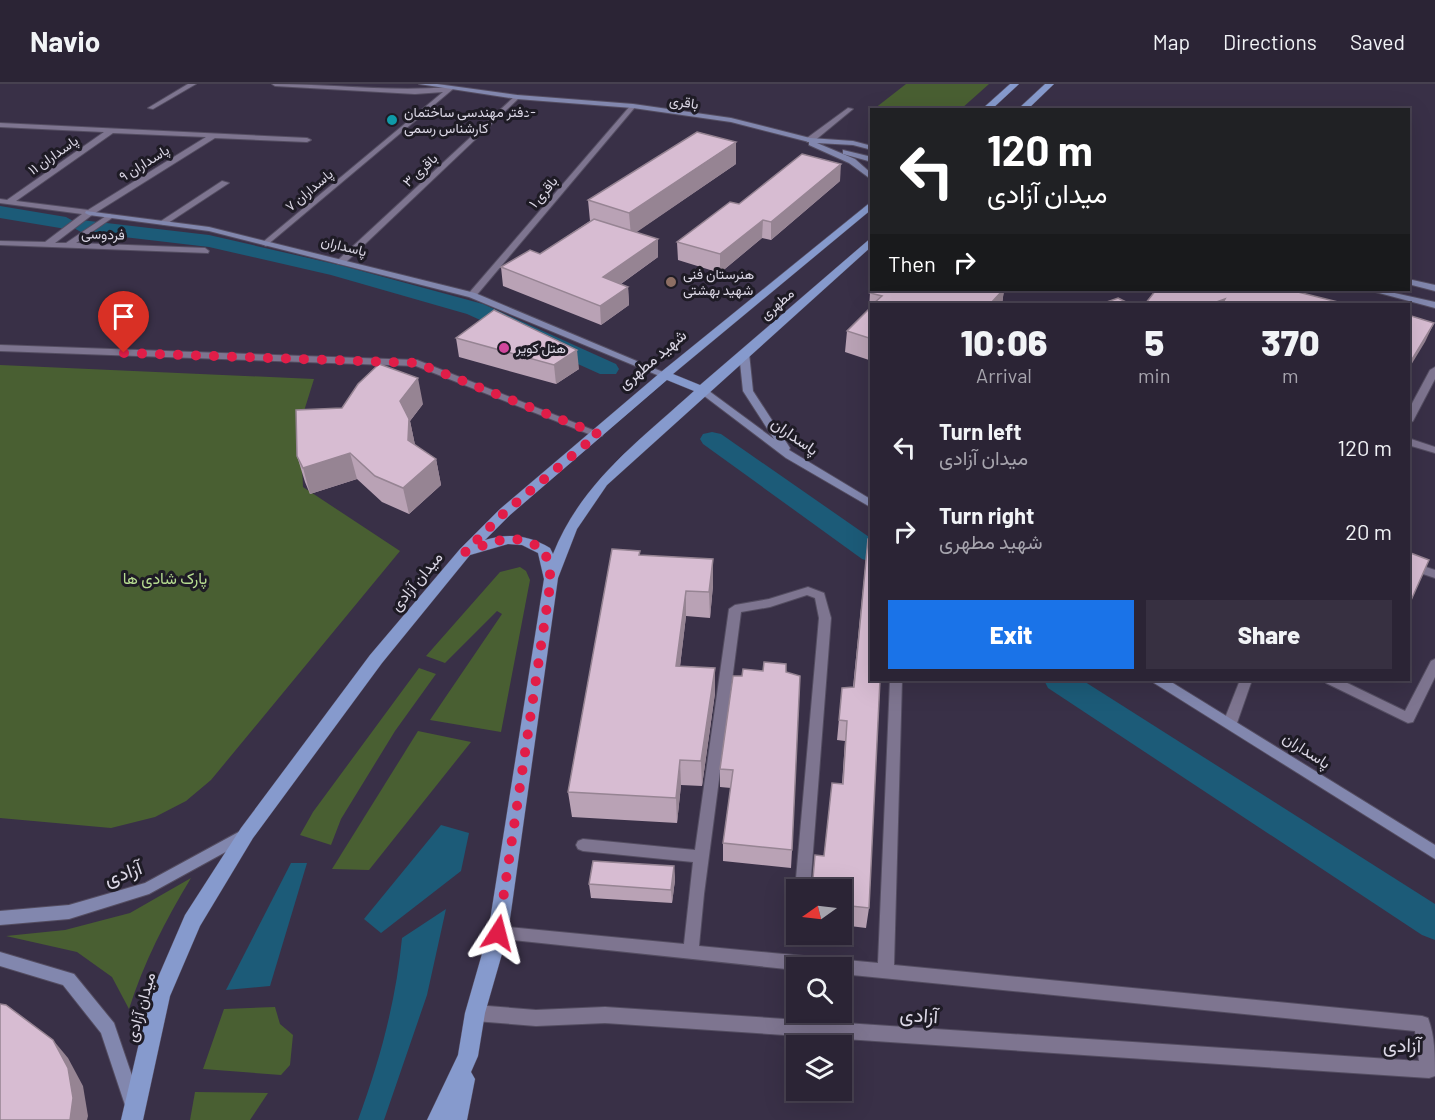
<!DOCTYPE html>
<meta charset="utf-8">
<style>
:root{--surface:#2b2435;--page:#373041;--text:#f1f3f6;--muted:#a6a4ad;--line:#474150;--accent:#1a73e8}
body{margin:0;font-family:Barlow,Vazirmatn,sans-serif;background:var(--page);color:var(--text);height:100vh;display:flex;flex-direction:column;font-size:22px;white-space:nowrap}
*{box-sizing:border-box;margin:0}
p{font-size:20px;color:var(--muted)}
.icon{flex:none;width:33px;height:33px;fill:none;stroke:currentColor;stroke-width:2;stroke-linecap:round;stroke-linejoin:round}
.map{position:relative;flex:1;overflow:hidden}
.details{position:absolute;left:870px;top:219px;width:540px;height:378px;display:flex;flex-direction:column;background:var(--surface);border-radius:0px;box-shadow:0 6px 24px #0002,0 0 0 2px var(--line)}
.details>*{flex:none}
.guide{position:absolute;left:870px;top:24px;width:540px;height:183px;border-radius:0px;box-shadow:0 6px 24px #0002,0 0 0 2px var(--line);background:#202124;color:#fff;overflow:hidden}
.needle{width:39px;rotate:256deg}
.tools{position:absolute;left:786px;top:795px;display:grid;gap:12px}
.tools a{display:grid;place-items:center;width:66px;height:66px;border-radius:0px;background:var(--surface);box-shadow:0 6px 24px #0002,0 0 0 2px var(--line);font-size:30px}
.pin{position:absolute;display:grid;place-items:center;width:51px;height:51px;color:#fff;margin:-62px -26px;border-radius:50% 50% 50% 0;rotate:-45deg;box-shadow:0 0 6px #0007}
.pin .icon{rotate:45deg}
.me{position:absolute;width:66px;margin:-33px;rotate:9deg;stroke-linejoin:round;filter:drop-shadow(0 0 4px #0008)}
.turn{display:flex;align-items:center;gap:21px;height:126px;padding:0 18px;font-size:27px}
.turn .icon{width:78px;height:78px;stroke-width:2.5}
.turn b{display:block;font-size:42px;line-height:51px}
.then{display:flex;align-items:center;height:57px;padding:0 18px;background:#0003;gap:12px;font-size:22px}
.eta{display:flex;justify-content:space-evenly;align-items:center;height:102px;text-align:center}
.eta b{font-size:36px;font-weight:800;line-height:42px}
.cta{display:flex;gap:12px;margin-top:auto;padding:12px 18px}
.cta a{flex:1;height:69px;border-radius:0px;background:var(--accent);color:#fff;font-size:24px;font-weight:800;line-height:69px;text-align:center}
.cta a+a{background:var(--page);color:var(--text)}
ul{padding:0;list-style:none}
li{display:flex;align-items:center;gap:18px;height:84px;padding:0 18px}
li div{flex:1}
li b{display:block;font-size:22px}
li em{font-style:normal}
header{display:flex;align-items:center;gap:36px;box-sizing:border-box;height:84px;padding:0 30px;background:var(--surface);border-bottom:2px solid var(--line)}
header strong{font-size:28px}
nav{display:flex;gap:33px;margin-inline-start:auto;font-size:21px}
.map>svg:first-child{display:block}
</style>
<header>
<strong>Navio</strong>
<nav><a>Map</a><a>Directions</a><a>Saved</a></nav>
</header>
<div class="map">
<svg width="1435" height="1036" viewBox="0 0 1435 1036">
<rect width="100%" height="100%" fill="#393047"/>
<g fill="#495f32">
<polygon points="906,0 989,0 961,25 874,25"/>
<polygon points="0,281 314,295 300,340 303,403 400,467 211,696 186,717 155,733 111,744 0,734"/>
<polygon points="520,483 526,487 530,496 501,648 430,636 502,530 497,527 445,579 426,572 500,488"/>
<polygon points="419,584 436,590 395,647 341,735 331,761 300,751 313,728"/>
<polygon points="418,647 471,658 369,786 332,785"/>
<path d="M191 794C165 837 144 878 129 925L112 893 77 868 6 852 65 846 130 829Z"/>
<polygon points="275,923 280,940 293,951 290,981 281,991 203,985 224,925"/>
<polygon points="195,1008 268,1009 250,1036 190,1036"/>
</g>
<g fill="#1c5b78">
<polygon points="441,741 469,749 461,787 381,849 364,835"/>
<polygon points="291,779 307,779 270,902 226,906"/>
<path d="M446 825 427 911 384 1036H358C380 976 396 917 402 854Z"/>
</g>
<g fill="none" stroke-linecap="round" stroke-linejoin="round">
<g fill="#1c5b78" fill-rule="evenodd">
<polygon points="0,122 66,133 75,138 81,136 209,151 343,182 483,220 616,280 619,285 616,290 600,290 467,230 331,191 209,163 81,148 72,143 66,145 0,134"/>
<polygon points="712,348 721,350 872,455 872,478 862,475 703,360 700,355 703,350"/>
<polygon points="1044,596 1082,596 1435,820 1435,856 1422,851 1048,604"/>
</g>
<defs>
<path id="lane" d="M808 503 824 509 831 534 810 806H796V810L795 806 819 534 815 514 807 511 770 523 741 528 704 810 699 862 878 879 890 596H902L894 881 1422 932 1428 934C1435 952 1435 973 1435 992L1429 994 605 939 536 942 475 937 469 934 467 929 469 924 475 921 536 926 605 923 1419 977 1415 947 842 890V884H796V886L493 854 490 849 493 844 498 842 684 860 693 778 583 767 578 765 576 761 578 757 583 755 695 766 729 525 735 521 769 515Z"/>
<g id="street">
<polygon points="188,0 196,0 153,25 148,24"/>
<path d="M272 0C331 0 391 8 450 3L453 5 266 162 262 160 263 158 443 8 415 10 275 2Z"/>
<polygon points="515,12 520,13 344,180 338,180 338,176"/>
<polygon points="631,21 636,22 475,213 469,213 469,209"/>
<polygon points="848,24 853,25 813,58 807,58 807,54"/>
<path d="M0 39 307 54 311 56 307 58 215 54 92 131 55 159H66L109 130 113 132 112 134 76 159 205 164 209 167 208 169 0 161V157L45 158 82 130 0 119V115L7 116 104 48 0 43ZM113 49 206 53 88 126 16 117Z"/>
<polygon points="222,97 229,99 165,141 158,139"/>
<polygon points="0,261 417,276 603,350 602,352 594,352 416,282 0,267"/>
<polygon points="1435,283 1435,295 1413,337 1408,340 1408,327 1430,286"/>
<polygon points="1408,354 1435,363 1435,369 1408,361"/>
<polygon points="1408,477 1435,486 1435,494 1408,485"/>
<polygon points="1435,575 1435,593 1413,638 1408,639 1326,599 1325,596 1341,596 1405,627 1431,577"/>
<polygon points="1240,596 1252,596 1237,639 1235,643 1225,643 1223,639"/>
</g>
<g id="secondary">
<polygon points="419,0 437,0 517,11 633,20 731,34 810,54 853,57 872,62 872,66 853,61 817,59 855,75 872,90 872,96 849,79 809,61 809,58 731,38 633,24 517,15"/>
<polygon points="843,66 872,73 872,78 843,70"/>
<polygon points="86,127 209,143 475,209 670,291 668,293 662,293 469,213 209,147 89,131 85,129"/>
<polygon points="1408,195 1435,201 1435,207 1408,200"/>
<polygon points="1368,206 1381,206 1435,218 1435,224"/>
<polygon points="744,266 749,269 753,307 790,364 789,366 872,416 872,424 786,374 699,308 699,304 705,304 774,355 743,307 739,269"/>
<polygon points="1153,596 1168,596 1435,761 1435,775 1154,599"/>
<polygon points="246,744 251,746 253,750 251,754 149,810 69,835 0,841 0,827 69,821 145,799"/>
<polygon points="0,868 74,890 114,939 142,1021 139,1027 133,1030 127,1027 101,949 63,901 0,882"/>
</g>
<g id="primary">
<polygon points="1010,0 1019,0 991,26 981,26"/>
<polygon points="1045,0 1054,0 1027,26 1017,26"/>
<path d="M872 117V125L673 290 700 301 872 153V162L607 401 577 445 558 494 508 849 485 929 478 972 471 988 475 995 467 1036H427L458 971 465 929 488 849 544 495 538 469 522 461 508 460 470 471 382 579 253 754 200 842 170 912 143 1036H121L150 912 185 831 241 744 370 571 460 465 500 425 661 288ZM667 296 694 307C639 357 581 399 553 470L550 464C528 451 510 449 485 456L510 431Z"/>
</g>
</defs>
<use href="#lane" stroke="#544d61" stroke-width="2"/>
<use href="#street" stroke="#544d61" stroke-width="2"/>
<use href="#secondary" stroke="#544d61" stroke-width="2"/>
<use href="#primary" stroke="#544d61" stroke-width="1"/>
<use href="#lane" fill="#7e7590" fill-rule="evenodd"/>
<use href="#street" fill="#7e7590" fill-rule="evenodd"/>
<use href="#secondary" fill="#8287ae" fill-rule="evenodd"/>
<use href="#primary" fill="#869acd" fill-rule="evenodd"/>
</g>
<g fill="#b9a2b5">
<polygon points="736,80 636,148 658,173 621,200 628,203 629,221 601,241 503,202 501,183 540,170 590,137 588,116"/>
<polygon points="840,97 771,156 762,154 720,189 678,176 677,158 739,120"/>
<polygon points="1004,206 1002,220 872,220 872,277 845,268 847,247 869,225 870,209"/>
<polygon points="456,254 579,285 556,300 459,273"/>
<polygon points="423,320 410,337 415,361 436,375 441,401 409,430 382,418 357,395 310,410 305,398 297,372"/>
<polygon points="868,455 869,824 866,844 842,841 842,806 824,772 842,700 845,657 837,656 842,604 853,603"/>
<polygon points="640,467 640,471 713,501 710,534 686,532 680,582 715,584 715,609 702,702 681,701 677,739 572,733 568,708"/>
<polygon points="742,592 792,766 791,784 723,777 723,759 731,704 720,703 720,685"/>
<polygon points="674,782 675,796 672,819 591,814 589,800"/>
</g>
<g fill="#968493">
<polygon points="736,58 736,80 631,152 629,129"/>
<polygon points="841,80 840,97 771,156 771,138"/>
<polygon points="763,136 762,154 720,189 720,170"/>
<polygon points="658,155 658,173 604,212 603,193"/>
<polygon points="628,203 629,221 601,241 600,222"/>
<polygon points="1003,206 1004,206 1002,220 990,220"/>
<polygon points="1225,215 1224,220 1211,220"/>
<polygon points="1434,239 1425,258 1408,286 1408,282"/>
<polygon points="577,266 579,285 556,300 554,281"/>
<polygon points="418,294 423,320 410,337 415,361 414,382 400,317"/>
<polygon points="350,369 357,395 310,410 303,384"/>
<polygon points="436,375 441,401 409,430 403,404"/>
<polygon points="713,475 713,501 710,534 709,508"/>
<polygon points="686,507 686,532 677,608 676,582"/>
<polygon points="715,584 715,609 702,702 701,677"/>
<polygon points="680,676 681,701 677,739 676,714"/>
<polygon points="674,782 675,796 672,819 671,806"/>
<polygon points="53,956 68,974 83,1002 88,1032 87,1036 70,1036"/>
</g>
<g fill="#d7bcd2" stroke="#968493" stroke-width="1.5">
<polygon points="697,48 736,58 629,129 588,116"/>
<polygon points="802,70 841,80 771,138 763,136 720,170 677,158 730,118 739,120"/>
<polygon points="594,135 658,155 603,193 628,203 600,222 501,183 530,166 540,170"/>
<polygon points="874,206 1003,206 990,220 873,220 882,212 870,209"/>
<polygon points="1156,206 1290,206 1346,220 1222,220 1225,215 1211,220 1145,220"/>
<polygon points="1118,214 1130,220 1101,220"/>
<polygon points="872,222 872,255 847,247"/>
<polygon points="494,226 577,266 554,281 456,254"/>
<polygon points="1408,231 1434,239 1408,282"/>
<polygon points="379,280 418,294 400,317 409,335 408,356 436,375 403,404 375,392 350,369 303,384 297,372 296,326 342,324 358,300"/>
<polygon points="868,455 872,455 872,596 880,596 869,824 842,821 842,806 812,806 815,771 824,772 832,699 843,700 847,637 839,636 842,604 854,603"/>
<polygon points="612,465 640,467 639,471 713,475 709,508 686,507 676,582 715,584 701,677 680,676 676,714 568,708"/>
<polygon points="1408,468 1429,476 1408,523"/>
<polygon points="764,578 786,580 786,588 800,592 792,766 723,759 733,686 720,685 733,592 742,592 743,585 763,587"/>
<polygon points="593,777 674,782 671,806 589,800"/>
<polygon points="0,920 6,921 53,956 68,984 73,1014 70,1036 0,1036"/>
</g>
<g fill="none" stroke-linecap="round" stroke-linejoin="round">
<path stroke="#e11d48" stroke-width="10" stroke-dasharray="0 18" d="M124 269 417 279 598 350 505 428 465 468C498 457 514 446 545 467L551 495 498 849"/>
</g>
<circle fill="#0f9aa8" stroke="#1e1b25" stroke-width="2" cx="392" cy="36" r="6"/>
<circle fill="#8d6e63" stroke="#1e1b25" stroke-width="2" cx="671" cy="198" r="6"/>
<circle fill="#d1479c" stroke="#1e1b25" stroke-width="2" cx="504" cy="264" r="6"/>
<g text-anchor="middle" stroke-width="6" stroke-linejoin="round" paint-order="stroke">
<g font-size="14" fill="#dbd7e5" stroke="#1e1b25">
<text transform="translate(684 18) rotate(8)" y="5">باقری</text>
<text transform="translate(53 71) rotate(-35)" y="5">پاسداران ۱۱</text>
<text transform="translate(144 79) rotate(-32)" y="5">پاسداران ۹</text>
<text transform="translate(420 86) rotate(-43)" y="5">باقری ۳</text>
<text transform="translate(309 106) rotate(-40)" y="5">پاسداران ۷</text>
<text transform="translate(543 108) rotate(-50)" y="5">باقری ۱</text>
<text transform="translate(103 150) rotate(2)" y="5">فردوسی</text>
<text transform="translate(344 162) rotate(14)" y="5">پاسداران</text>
<text transform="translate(777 220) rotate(-41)" y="5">مطهری</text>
</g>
<g font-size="14" fill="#dbd7e5" stroke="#1e1b25" text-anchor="start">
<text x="404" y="33">دفتر مهندسی ساختمان-<tspan x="404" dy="16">کارشناس رسمی</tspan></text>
<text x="683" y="195">هنرستان فنی<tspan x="683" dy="16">شهید بهشتی</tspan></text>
<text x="516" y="269">هتل کویر</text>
</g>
<g font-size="16" fill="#dbd7e5" stroke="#1e1b25">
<text transform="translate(652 275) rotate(-40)" y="6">شهید مطهری</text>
<text transform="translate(795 352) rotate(35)" y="6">پاسداران</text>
<text transform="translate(416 497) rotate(-50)" y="6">میدان آزادی</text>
<text transform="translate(1307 666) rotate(33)" y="6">پاسداران</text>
<text transform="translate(140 923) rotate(-74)" y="6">میدان آزادی</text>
</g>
<g font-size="16" fill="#b7dd91" stroke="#1e1b25">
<text x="165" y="500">پارک شادی ها</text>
</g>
<g font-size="20" fill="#dbd7e5" stroke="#1e1b25">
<text transform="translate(123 789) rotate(-19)" y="7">آزادی</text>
<text transform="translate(919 931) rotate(4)" y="7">آزادی</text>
<text transform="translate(1402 961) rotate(1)" y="7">آزادی</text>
</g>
</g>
</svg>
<div class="tools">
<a><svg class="needle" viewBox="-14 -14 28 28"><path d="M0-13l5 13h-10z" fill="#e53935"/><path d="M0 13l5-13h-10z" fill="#a6a4ad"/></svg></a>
<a><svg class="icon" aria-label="search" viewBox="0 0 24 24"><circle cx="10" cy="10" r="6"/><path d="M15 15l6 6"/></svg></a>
<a><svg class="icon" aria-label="layers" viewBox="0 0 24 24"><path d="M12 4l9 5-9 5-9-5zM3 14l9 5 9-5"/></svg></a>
</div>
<div class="pin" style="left:124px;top:269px;background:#d93025"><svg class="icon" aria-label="arrive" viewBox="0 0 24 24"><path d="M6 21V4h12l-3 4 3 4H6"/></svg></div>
<svg class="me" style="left:498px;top:849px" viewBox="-20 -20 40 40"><path d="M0-17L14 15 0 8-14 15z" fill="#e11d48" stroke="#fff" stroke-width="4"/></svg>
<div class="guide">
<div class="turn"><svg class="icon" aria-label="left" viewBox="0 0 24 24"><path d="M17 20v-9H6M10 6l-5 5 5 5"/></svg><div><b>120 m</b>میدان آزادی</div></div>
<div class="then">Then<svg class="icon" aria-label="right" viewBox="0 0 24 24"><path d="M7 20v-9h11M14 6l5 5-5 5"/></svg></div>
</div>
<section class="details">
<div class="eta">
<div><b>10:06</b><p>Arrival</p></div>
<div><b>5</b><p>min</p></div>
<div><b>370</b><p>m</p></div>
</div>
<ul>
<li><svg class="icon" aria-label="left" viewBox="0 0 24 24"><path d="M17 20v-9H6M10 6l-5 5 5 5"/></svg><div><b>Turn left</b><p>میدان آزادی</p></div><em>120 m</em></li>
<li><svg class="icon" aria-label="right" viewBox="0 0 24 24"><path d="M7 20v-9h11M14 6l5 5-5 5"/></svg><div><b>Turn right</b><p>شهید مطهری</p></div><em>20 m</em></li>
</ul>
<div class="cta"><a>Exit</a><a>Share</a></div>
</section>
</div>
